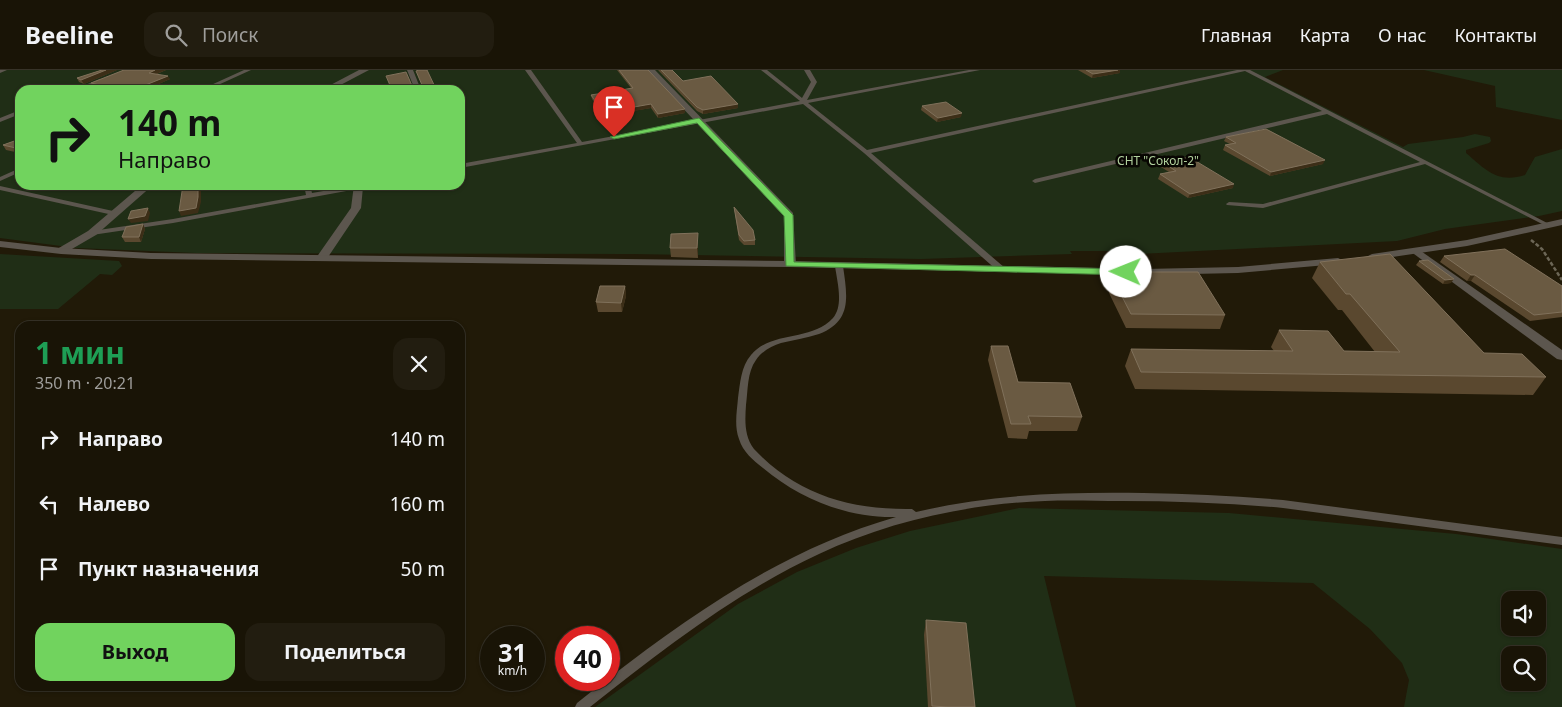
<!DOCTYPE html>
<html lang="ru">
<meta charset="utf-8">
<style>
:root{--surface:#191406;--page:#221d10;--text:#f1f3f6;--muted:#9f9e9b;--line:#373328;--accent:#71d35e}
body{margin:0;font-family:"Noto Sans",sans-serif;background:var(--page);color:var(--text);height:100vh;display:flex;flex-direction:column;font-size:19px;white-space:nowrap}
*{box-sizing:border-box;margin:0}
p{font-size:16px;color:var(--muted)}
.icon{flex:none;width:28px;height:28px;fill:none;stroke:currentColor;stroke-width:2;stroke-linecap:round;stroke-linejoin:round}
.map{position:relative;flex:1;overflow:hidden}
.panel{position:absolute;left:15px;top:251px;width:450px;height:370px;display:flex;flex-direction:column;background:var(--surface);border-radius:15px;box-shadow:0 1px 4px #0004,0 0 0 1px var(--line)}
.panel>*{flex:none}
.guide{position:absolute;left:15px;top:15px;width:450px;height:105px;border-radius:15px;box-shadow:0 1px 4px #0004,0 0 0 1px var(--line);background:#71d35e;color:#111;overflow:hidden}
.tools{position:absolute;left:1501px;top:521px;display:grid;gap:10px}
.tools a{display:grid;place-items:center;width:45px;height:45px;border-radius:10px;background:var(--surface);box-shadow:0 1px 4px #0004,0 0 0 1px var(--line);font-size:25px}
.speed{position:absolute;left:480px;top:556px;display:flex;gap:10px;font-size:25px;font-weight:700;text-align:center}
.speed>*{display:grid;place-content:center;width:65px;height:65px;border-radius:50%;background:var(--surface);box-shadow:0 1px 4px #0004,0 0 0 1px var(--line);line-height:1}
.speed small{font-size:12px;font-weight:400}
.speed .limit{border:8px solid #d22;background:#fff;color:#111}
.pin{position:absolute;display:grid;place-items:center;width:42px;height:42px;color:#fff;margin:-51px -21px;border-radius:50% 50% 50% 0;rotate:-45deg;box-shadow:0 0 5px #0007}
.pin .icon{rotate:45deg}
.me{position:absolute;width:55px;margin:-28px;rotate:271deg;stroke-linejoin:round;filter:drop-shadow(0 0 4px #0008)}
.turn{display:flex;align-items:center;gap:18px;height:105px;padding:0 20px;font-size:22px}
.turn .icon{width:65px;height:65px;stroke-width:2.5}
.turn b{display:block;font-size:35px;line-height:42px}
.round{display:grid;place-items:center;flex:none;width:52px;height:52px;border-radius:15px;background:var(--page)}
.headline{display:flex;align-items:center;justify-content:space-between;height:85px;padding:0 20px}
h1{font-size:30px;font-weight:700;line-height:38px;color:#1e9e55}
.action{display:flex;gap:10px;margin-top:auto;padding:10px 20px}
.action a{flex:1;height:58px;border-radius:15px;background:var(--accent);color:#111;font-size:20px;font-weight:700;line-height:58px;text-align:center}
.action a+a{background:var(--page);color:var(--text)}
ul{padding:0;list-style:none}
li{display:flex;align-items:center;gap:15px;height:65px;padding:0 20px}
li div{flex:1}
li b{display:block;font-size:19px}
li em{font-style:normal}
header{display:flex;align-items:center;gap:30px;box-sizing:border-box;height:70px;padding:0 25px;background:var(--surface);border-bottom:1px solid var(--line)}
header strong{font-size:24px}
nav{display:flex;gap:28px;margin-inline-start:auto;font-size:18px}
.search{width:350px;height:45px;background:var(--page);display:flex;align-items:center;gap:12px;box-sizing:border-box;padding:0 18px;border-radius:15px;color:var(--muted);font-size:19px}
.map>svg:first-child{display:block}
</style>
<header>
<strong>Beeline</strong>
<div class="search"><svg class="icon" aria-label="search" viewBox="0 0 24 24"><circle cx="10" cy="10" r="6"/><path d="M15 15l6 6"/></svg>Поиск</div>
<nav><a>Главная</a><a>Карта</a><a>О нас</a><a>Контакты</a></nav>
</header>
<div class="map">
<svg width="1562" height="637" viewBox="0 0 1562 637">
<rect width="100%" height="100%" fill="#211a08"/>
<g fill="#202e16" fill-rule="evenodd">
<path d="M0 0H1283L1265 7 1403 77 1408 74 1463 67 1475 64 1490 67 1491 71 1489 73 1466 80V83C1485 99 1497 114 1525 105L1535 87 1562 79V141L1539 146 1445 159 1397 171 1139 184 1114 181H1070L1072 184 921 189 633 184 196 183 76 178 0 168ZM20 20H460V115H20Z"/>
<polygon points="1424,0 1562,0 1562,50 1496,37 1495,16"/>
<polygon points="0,184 119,191 122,196 112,205 100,204 58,239 0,239"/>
<path d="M1019 438 1229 443 1456 464 1562 479V637H1404L1409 610 1402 593 1370 559 1313 513 1044 506 1076 637H595L738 534 797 502 856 478 910 461ZM1510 530H1538V558H1510ZM1510 585H1538V612H1510Z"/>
</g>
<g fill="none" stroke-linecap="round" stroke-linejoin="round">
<polyline stroke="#6c6656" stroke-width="2.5" stroke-dasharray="4 2" stroke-linecap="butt" points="1531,170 1542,179 1562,210"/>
<g fill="#5c564e" fill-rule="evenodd">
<polygon points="0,0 7,0 0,3"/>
<polygon points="244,0 251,0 207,20 200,20"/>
<polygon points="407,0 413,0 421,20 415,20"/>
<polygon points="525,0 531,0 582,72 800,31 761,0 767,0 802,28 811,12 804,0 810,0 817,12 807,30 969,0 980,0 808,33 867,80 1237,0 1250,0 1551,155 1548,157 1546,156 1425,94 1263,138 1227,135 1226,134 1229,132 1263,134 1420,92 1327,44 1035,113 1032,111 1035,109 1322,41 1245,1 871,83 1005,198 1005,202 999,202 864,83 803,34 460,98 460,94 577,73"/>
<polygon points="100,9 105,10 81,20 73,20"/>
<polygon points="20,40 20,44 0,52 0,48"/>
<polygon points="20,98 20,102 0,111 0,107"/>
<polygon points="304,115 310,115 312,123 358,115 371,115 368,117 173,153 92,165 89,163 92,161 173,149 306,125"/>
<polygon points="0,116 113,141 116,143 113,145 0,120"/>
<path d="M836 194H839L843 196C847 225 853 251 819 264 806 268 793 270 781 273 772 276 762 281 756 290 747 302 748 321 746 335 745 350 744 366 754 379 797 425 851 440 912 439L916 442C992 424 1065 422 1143 423 1190 424 1236 426 1283 430L1562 467V475L1283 438C1229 433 1175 431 1121 431 1096 431 1070 430 1045 431 968 434 889 451 819 484 735 523 662 580 590 637H575L577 633 606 610H609V608C697 540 788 478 896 447 847 448 800 429 763 398 753 390 743 382 739 369 734 356 737 341 738 328 740 314 741 296 751 285 772 260 811 272 833 248 844 235 837 211 835 196Z"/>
</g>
<g fill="#5c564e" fill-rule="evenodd">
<polygon points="359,0 369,0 331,20 321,20"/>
<polygon points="647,0 655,0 793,143 796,194 794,196 786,196 784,194 784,146"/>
<polygon points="142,115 153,115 96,165 65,183 57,183 55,181 57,179 88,161"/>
<polygon points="354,115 362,115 363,117 361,138 326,190 318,190 316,188 351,138"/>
<polygon points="1418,179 1562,280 1562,290 1557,289 1414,184 1412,182 1414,180"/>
</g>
<g fill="#5c564e" fill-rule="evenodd">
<polygon points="1562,149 1562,155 1467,176 1372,190 1366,187 1372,184 1467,170"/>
<polygon points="0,171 61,178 151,183 790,191 1144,199 1238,197 1338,188 1344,191 1338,194 1238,203 1144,205 790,197 151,189 61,184 0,177"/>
</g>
</g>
<g fill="#5a482f">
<polygon points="102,0 117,0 84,14 79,12 77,8"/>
<polygon points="124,0 166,0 157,4 170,9 145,20 106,20 93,17 91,13"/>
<polygon points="617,0 648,0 685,39 685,43 658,48 651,38 620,43 626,51 627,55 610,58 596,39 595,35 596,35 592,29 591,25 631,18"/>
<polygon points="658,0 672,0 683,11 738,38 703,44 697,41"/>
<polygon points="1078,0 1120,0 1120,3 1092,8"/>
<polygon points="922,36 961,47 937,52 921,40"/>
<polygon points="1226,67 1323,94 1270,106 1223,80 1225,75 1230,74 1224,71"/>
<polygon points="20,69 20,83 6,80 3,75"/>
<polygon points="1162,92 1233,118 1188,128 1158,109 1160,104 1169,102 1161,97"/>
<polygon points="734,137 755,170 755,175 744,175 739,170"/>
<polygon points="143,154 145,159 141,172 125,172 122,167"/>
<polygon points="698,172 698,188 671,187 670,178"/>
<polygon points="1444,186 1562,216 1562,247 1530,251 1471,211 1467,211 1440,192"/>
<polygon points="1419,191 1451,213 1443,214 1416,195"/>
<polygon points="1320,192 1484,283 1546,307 1533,325 1135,319 1125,296 1131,279 1274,281 1271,277 1279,260 1344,281 1375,282 1342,240 1338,240 1312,208"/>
<polygon points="1143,202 1225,245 1220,259 1126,258 1109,223 1113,209 1140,209"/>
<polygon points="625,216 626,226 622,242 598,242 596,232"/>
<polygon points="991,276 1018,312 1082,347 1077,361 1029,361 1027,369 1008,368 988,290"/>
<polygon points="926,550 975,637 928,637 924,565"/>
</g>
<g fill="#3c2e17">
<polygon points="106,0 117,0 84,14 81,10"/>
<polygon points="155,0 166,0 151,6 149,3"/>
<polygon points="1118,0 1120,0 1120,3 1092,8 1093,4"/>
<polygon points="168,6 170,9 145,20 133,20"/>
<polygon points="651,34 651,38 617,44 617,40"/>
<polygon points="738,34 738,38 703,44 703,40"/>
<polygon points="685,39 685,43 658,48 658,44"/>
<polygon points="962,43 961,47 937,52 938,48"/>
<polygon points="626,51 627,55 610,58 610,54"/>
<polygon points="1325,90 1323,94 1270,106 1271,102"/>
<polygon points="1234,114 1233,118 1188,128 1190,124"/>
<polygon points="198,115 201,115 201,132 198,143 181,146 179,141"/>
<polygon points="148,138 150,143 148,151 131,153 128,149"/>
<polygon points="143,154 145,159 141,172 139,167"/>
<polygon points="698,163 698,188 697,178"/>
<polygon points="1471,205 1475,205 1471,211 1467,211"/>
<polygon points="1454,209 1451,213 1443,214 1445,210"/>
<polygon points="625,216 626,226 622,242 621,233"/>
</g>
<g fill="#6a5a42" stroke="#80715b">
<polygon points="102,0 106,0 81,10 77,8"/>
<polygon points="124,0 155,0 149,3 168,6 133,20 120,20 91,13"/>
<polygon points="419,0 427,0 436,19 392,20 386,6 406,2 413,18 420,18 422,15 416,1"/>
<polygon points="619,0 648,0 685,39 658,44 651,34 617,40 626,51 610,54 595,35 598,35 591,25 633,18"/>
<polygon points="661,0 672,0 683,11 711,6 738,34 703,40 697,37"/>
<polygon points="1086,0 1118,0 1093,4"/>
<polygon points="946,32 962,43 938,48 922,36"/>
<polygon points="1266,59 1325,90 1271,102 1225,75 1236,73 1226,67"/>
<polygon points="20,69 20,79 3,75"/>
<polygon points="1189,87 1234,114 1190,124 1160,104 1176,101 1162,92"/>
<polygon points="183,115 198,115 198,127 196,138 179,141"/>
<polygon points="734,137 753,160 755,170 744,171 739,165"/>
<polygon points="148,138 145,146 128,149 131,141"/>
<polygon points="143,154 139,167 122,167 126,157"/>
<polygon points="698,163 697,178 670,178 671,164"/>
<polygon points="1505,179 1562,216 1562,242 1534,245 1475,205 1471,205 1444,186"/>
<polygon points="1390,184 1484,283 1522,284 1546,307 1141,302 1131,279 1293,281 1279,260 1328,261 1344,281 1400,282 1350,224 1346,224 1320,192"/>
<polygon points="1428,190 1454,209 1445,210 1419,191"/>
<polygon points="1143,202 1198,202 1225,245 1131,244 1113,209 1147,209"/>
<polygon points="600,216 625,216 621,233 596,232"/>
<polygon points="991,276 1008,276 1018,312 1070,313 1082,347 1028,346 1031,354 1011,354"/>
<polygon points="926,550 966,553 975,637 948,637 932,636"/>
</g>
<polygon fill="#71d35e" stroke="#49893d" points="699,48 793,145 794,192 1126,199 1131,202 1126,205 786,196 784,146 697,53 614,69 610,67"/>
<g text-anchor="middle" stroke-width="5" stroke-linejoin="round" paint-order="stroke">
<g font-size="12" fill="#b2d19e" stroke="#080602">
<text x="1158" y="95">СНТ "Сокол-2"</text>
</g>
</g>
</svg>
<div class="tools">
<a><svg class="icon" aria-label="sound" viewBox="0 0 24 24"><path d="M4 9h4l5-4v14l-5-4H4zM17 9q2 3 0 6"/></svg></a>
<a><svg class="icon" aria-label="search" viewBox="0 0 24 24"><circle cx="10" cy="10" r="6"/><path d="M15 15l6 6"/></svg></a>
</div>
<div class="speed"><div>31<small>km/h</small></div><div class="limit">40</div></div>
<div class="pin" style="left:614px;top:67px;background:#d93025"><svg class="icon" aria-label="arrive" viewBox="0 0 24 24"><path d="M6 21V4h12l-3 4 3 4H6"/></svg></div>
<svg class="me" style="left:1126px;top:202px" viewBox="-20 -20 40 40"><circle r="19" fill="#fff"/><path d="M0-13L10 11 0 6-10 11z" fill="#71d35e"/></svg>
<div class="guide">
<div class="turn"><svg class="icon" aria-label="right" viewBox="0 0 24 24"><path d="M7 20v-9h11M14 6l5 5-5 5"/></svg><div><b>140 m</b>Направо</div></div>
</div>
<section class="panel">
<div class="headline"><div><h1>1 мин</h1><p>350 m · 20:21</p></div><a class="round"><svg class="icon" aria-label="close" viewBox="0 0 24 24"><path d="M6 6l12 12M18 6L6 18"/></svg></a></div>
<ul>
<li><svg class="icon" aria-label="right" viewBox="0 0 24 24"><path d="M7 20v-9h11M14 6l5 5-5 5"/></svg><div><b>Направо</b></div><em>140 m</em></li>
<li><svg class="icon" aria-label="left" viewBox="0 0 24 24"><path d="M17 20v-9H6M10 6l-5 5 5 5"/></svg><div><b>Налево</b></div><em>160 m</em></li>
<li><svg class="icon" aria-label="arrive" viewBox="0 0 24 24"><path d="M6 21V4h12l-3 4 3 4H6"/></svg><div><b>Пункт назначения</b></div><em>50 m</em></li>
</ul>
<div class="action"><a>Выход</a><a>Поделиться</a></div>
</section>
</div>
